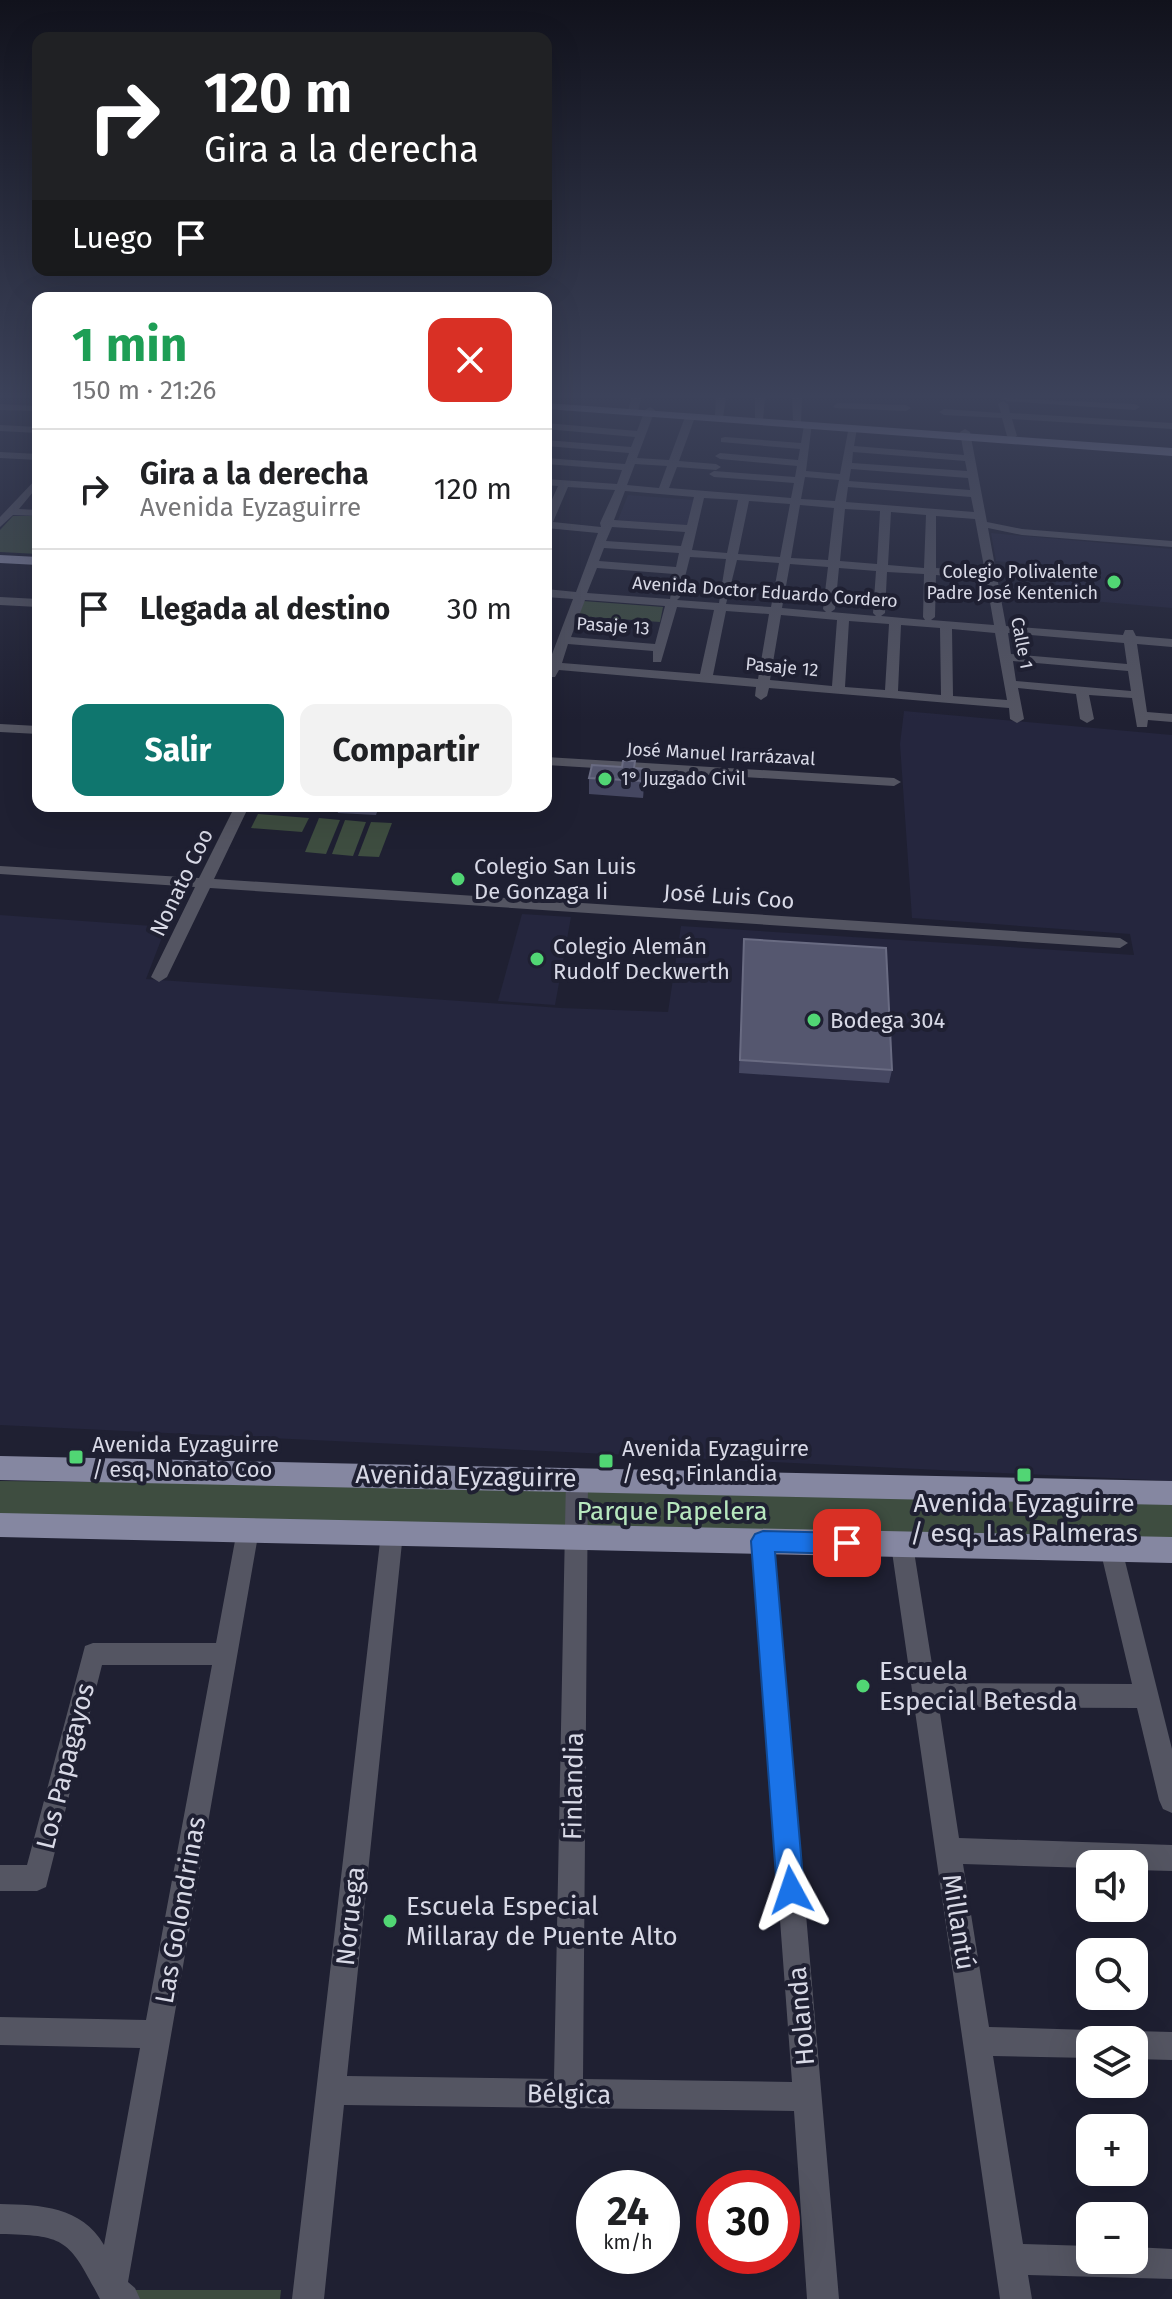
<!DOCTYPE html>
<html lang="es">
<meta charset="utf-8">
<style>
:root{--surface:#fff;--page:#f2f2f2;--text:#202124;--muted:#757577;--line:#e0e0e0;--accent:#0f766e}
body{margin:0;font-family:"Fira Sans",sans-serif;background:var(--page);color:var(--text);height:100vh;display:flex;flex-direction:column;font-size:30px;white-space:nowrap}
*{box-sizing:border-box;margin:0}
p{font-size:26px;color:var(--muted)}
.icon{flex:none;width:44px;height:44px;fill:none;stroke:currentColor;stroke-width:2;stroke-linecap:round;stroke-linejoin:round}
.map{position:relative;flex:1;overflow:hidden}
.side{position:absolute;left:32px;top:292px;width:520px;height:520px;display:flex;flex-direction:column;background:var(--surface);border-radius:16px;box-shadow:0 8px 32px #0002}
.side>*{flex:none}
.top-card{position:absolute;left:32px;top:32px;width:520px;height:244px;border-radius:16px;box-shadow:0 8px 32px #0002;background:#202124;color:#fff;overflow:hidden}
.controls{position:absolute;left:1076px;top:1850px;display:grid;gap:16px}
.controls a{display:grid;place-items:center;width:72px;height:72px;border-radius:16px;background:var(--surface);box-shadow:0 8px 32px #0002;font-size:40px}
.speed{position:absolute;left:576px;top:2170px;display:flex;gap:16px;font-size:40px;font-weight:700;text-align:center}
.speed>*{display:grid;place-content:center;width:104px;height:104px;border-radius:50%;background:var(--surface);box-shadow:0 8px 32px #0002;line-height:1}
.speed small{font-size:20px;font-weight:400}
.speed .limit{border:12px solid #d22;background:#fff;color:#111}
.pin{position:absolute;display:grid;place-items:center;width:68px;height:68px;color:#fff;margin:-34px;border-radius:16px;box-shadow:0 4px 12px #0006}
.me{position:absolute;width:88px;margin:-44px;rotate:355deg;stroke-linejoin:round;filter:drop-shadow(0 0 6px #0008)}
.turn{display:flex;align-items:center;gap:28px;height:168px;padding:0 40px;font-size:36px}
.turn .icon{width:104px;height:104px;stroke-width:2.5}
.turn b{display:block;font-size:56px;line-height:68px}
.then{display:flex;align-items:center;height:76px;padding:0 40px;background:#0003;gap:16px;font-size:30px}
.round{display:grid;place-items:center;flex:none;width:84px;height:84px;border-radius:16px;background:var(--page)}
.headline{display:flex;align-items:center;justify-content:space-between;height:136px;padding:0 40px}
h1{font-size:48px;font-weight:700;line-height:60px;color:#1e9e55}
.cta{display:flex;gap:16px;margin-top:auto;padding:16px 40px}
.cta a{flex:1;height:92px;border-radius:16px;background:var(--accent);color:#fff;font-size:32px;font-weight:700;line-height:92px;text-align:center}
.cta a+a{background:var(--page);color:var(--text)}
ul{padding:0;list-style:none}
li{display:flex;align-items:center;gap:24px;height:120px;padding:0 40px;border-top:2px solid var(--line)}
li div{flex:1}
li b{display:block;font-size:30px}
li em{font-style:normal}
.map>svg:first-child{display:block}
</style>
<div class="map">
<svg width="1172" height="2299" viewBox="0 0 1172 2299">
<rect width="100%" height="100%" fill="#1f2032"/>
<g fill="#25263e">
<polygon points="628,495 695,500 687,526 618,520"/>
<polygon points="991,533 1172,549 1172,608 1058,598 1053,566 996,561"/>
<polygon points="904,711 1172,735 1172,1481 0,1425 0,915 166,927 146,979 561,1008 668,1012 681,926 1134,955 1130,934 912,918 900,744"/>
<polygon points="522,914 571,917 555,1005 498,1001"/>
</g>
<g fill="#3e4d40">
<polygon points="13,516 38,516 38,554 0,552 0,530"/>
<polygon points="583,601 663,607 660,622 578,616"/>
<polygon points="258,814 309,818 302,832 251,828"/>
<polygon points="319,818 340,820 326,854 305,852"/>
<polygon points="345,820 366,822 353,856 332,854"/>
<polygon points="371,822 392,823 379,857 358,856"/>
<polygon points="0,1481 635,1487 1172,1502 1172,1548 0,1516"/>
<polygon points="119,2290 281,2290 280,2299 118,2299"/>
</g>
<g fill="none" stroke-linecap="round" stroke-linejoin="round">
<g fill="#545562" fill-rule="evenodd">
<polygon points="631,398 641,398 638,412 633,415 628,412"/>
<polygon points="716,398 726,398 723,417 715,415"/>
<polygon points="755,398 765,398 763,420 755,418"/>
<polygon points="792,398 802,398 801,422 793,420"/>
<polygon points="1001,398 1135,404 1140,407 1135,410 1006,401"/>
<polygon points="1003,401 1008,404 1010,413 1172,423 1172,429 1012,419 1017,436 1012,439 1007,436 1002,418 944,415 939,412 944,409 1001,413 998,404"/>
<polygon points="838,403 906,405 911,408 906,411 835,408 833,406"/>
<polygon points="0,404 36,406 38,411 0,410"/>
<path d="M650 407 655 410 637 458 669 460 685 417 690 414 695 417 679 461 716 464 721 467 716 470 677 467 669 488 791 498 794 483 714 477 709 474 714 471 795 477 797 466 720 459 715 456 720 453 798 460 800 449 721 442V438L725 437 801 443 804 425 812 423 806 471 840 474 849 426 857 428 854 446 964 455 960 432 965 429 970 432 987 522 1022 529 1172 541V547L1022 535 988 528 1006 626 1123 635 1125 630H1133L1136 636 1172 639V647L1137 644 1147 712 1172 714V722L1148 720 1147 727H1137L1132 698 1089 695 1094 719 1087 723 1080 719 1076 694 1018 688 1024 719 1017 723 1010 719 1009 708 769 688 767 696 761 700 755 696 756 687 559 670 555 677H547L546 661 549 662 573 599 546 597V589L576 592 598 533 546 528V513L558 486 546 485V479L617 484 622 470 546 464V458L625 464 629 453 546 446V440L631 447 635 437 546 429V423L637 431 645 410ZM853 452 965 461 967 471 852 463ZM635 464 667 466 659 488 627 485ZM851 469 968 478 970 490 849 481ZM805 477 839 480 835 501 801 499ZM568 487 615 490 600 523 601 527 553 522ZM848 487 971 497 974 512 846 502ZM625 491 694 497 687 525 614 520ZM704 498 738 500 727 553 692 550ZM749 501 790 504 780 557 738 554ZM800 505 834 508 828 560 791 558ZM845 509 880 511 877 564 840 561ZM891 512 926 515 924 568 888 565ZM936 516 975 519 985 572 936 568ZM612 527 685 532 681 546 606 541ZM604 548 679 553 676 567 599 561ZM690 557 726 559 719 603 677 600 680 597ZM737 560 779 563 771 607 726 604ZM790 564 828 567 823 609 826 612 782 608ZM597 568 674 574 670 599 587 593ZM839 568 876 571 873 613 876 616 831 612 835 609ZM887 572 924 574 923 617 925 620 881 616 885 613ZM936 575 986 579 994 625 931 620 935 617ZM585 600 665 606 655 644 571 637ZM677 607 714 610 700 674 562 663 568 644 653 651V662H661ZM726 611 769 614 758 679 713 675ZM781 615 837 620 832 686 770 680ZM849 621 889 624 885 690 845 687ZM901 625 940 628 941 695 898 691ZM952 629 995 633 1007 700 953 696ZM1008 633 1124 643 1127 664 1011 654ZM1013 661 1128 671 1131 691 1016 681Z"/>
<polygon points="0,425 38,427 38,433 0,431"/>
<polygon points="0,452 38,454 38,460 0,458"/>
<polygon points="38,477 38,486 19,509 38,510 38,516 13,515 0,527 0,517"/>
<polygon points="0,597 38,599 38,607 0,605"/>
<polygon points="0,724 38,726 38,734 0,732"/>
<polygon points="546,757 894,778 901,782 894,786 546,765"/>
<polygon points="235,806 249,806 214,879 1120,938 1128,943 1120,948 210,888 167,977 159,982 151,977 195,887 0,874 0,866 199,878"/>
<polygon points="577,1468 585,1471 588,1478 583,2079 792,2082 752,1541 755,1534 763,1531 771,1534 774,1541 839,2299 807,2299 794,2111 344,2105 324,2299 292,2299 381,1533 384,1526 392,1523 400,1526 403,1533 347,2076 554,2079 566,1478 569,1471"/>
<path d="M248 1520 256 1523 259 1530 128 2282 135 2288 140 2299H100C69 2241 68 2235 0 2234V2204C41 2205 81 2206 104 2245L140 2048 0 2045V2017L146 2020 212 1665H102L46 1887 37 1891H0V1865H27L85 1646 93 1643H216L237 1530 240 1523Z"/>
<polygon points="902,1535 910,1538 913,1545 935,1683 1132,1684 1100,1549 1103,1542 1111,1539 1119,1542 1122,1549 1172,1749 1172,1813 1163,1809 1159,1800 1137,1708 939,1707 959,1838 1172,1845 1172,1871 1134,1870 1134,1864 1090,1864 1090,1868 963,1864 989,2027 1090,2030 1100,2034 1102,2040 1090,2040 1090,2058 993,2056 1023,2244 1090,2246 1090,2260 1134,2260 1134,2247 1172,2249 1172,2279 1028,2275 1032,2299 1000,2299 891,1545 894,1538"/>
<polygon points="1134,2031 1172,2032 1172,2060 1134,2059 1134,2040 1122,2040 1124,2035"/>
</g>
<g fill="#8587a1" fill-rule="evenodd">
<polygon points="546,403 1172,448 1172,456 546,409"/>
<polygon points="0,555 38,557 38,565 0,563"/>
<polygon points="0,1456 1172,1481 1172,1505 0,1480"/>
<polygon points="0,1513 1172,1537 1172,1563 0,1537"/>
</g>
</g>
<g fill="#454761">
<polygon points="635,761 635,768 645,769 643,798 589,794 589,778"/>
<polygon points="336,806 379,806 376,815 338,813"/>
<polygon points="744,939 892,1070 889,1083 739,1073"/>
</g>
<polygon fill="#2f3148" points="645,769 645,785 643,798 643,781"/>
<g fill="#55576f" stroke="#696b82" stroke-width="2">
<polygon points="623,761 635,761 634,768 645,769 643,781 589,778 592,765 622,767"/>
<polygon points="744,939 886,948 892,1070 740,1060"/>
</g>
<linearGradient id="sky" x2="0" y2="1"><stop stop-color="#11121c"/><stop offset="0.55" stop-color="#3c425a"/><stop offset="1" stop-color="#3c425a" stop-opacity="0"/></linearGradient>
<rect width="1172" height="720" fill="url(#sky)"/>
<polygon fill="#1a73e8" stroke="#114b97" stroke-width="2" points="763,1531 847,1533 855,1536 858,1543 855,1551 847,1554 775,1552 804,1890 800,1900 791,1904 781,1900 777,1890 751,1541 755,1534"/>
<g fill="#51d674" stroke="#1f2032" stroke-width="3">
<circle cx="1114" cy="582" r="8"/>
<circle cx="605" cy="779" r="8"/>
<circle cx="458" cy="879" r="8"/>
<circle cx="537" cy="959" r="8"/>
<circle cx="814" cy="1020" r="8"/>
<rect x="68" y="1449" width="16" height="16" rx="4"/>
<rect x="598" y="1453" width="16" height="16" rx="4"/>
<rect x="1016" y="1467" width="16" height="16" rx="4"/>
<circle cx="863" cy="1686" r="8"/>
<circle cx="390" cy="1921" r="8"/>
</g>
<g text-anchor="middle" stroke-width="8" stroke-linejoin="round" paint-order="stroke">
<g font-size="18" fill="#d8d9e6" stroke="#1f2032" text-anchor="end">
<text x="1098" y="578">Colegio Polivalente<tspan x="1098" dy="21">Padre José Kentenich</tspan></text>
<text x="621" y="785" text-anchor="start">1° Juzgado Civil</text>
</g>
<g font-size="18" fill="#d8d9e6" stroke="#1f2032">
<text transform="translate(765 592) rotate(4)" y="6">Avenida Doctor Eduardo Cordero</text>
<text transform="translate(613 626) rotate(4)" y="6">Pasaje 13</text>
<text transform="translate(1022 643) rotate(79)" y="6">Calle 1</text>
<text transform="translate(782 667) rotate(5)" y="6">Pasaje 12</text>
<text transform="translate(721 754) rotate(3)" y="6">José Manuel Irarrázaval</text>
</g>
<g font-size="22" fill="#d8d9e6" stroke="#1f2032" text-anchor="start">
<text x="474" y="874">Colegio San Luis<tspan x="474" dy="25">De Gonzaga Ii</tspan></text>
<text x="553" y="954">Colegio Alemán<tspan x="553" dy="25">Rudolf Deckwerth</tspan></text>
<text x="830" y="1028">Bodega 304</text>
<text x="92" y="1452">Avenida Eyzaguirre<tspan x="92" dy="25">/ esq. Nonato Coo</tspan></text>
<text x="622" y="1456">Avenida Eyzaguirre<tspan x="622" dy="25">/ esq. Finlandia</tspan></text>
</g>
<g font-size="22" fill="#d8d9e6" stroke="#1f2032">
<text transform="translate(181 882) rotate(-64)" y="8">Nonato Coo</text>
<text transform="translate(729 896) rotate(4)" y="8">José Luis Coo</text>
</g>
<g font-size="26" fill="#d8d9e6" stroke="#1f2032">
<text transform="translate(466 1476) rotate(1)" y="9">Avenida Eyzaguirre</text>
<text transform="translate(65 1766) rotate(-76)" y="9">Los Papagayos</text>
<text transform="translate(573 1786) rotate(-89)" y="9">Finlandia</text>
<text transform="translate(180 1910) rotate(-80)" y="9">Las Golondrinas</text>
<text transform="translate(350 1916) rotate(-84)" y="9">Noruega</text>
<text transform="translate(959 1922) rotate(81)" y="9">Millantú</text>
<text transform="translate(801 2016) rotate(-95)" y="9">Holanda</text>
<text transform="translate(569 2094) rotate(1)" y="9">Bélgica</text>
</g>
<g font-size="26" fill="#d8d9e6" stroke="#1f2032" text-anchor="start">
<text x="1024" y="1512" text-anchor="middle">Avenida Eyzaguirre<tspan x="1024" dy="30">/ esq. Las Palmeras</tspan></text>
<text x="879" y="1680">Escuela<tspan x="879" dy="30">Especial Betesda</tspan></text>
<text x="406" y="1915">Escuela Especial<tspan x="406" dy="30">Millaray de Puente Alto</tspan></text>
</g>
<g font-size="26" fill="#b7e7be" stroke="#1f2032">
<text x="672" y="1520">Parque Papelera</text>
</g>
</g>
</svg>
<div class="controls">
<a><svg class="icon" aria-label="sound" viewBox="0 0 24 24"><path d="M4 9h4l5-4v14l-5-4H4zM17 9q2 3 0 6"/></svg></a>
<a><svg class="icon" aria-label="search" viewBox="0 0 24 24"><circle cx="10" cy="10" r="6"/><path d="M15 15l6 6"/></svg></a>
<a><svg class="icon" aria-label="layers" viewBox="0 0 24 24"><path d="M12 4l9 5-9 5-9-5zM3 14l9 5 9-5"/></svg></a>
<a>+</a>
<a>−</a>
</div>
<div class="speed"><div>24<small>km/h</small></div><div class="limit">30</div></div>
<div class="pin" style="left:847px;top:1543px;background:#d93025"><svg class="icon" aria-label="arrive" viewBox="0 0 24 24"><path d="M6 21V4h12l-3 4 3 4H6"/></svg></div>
<svg class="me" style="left:791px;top:1890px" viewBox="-20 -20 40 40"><path d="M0-17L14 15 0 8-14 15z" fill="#1a73e8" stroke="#fff" stroke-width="4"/></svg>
<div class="top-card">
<div class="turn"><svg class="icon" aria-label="right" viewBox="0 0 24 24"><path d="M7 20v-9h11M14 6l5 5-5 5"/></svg><div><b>120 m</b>Gira a la derecha</div></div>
<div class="then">Luego<svg class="icon" aria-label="arrive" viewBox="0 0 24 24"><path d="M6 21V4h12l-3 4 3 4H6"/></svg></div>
</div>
<section class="side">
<div class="headline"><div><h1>1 min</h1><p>150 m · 21:26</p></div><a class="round" style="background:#d93025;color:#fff"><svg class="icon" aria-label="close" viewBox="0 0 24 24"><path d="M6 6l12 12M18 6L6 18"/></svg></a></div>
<ul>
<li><svg class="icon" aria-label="right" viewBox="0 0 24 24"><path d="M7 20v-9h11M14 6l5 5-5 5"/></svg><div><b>Gira a la derecha</b><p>Avenida Eyzaguirre</p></div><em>120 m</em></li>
<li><svg class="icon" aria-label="arrive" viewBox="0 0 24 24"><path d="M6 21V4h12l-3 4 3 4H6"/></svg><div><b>Llegada al destino</b></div><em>30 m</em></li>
</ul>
<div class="cta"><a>Salir</a><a>Compartir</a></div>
</section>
</div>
